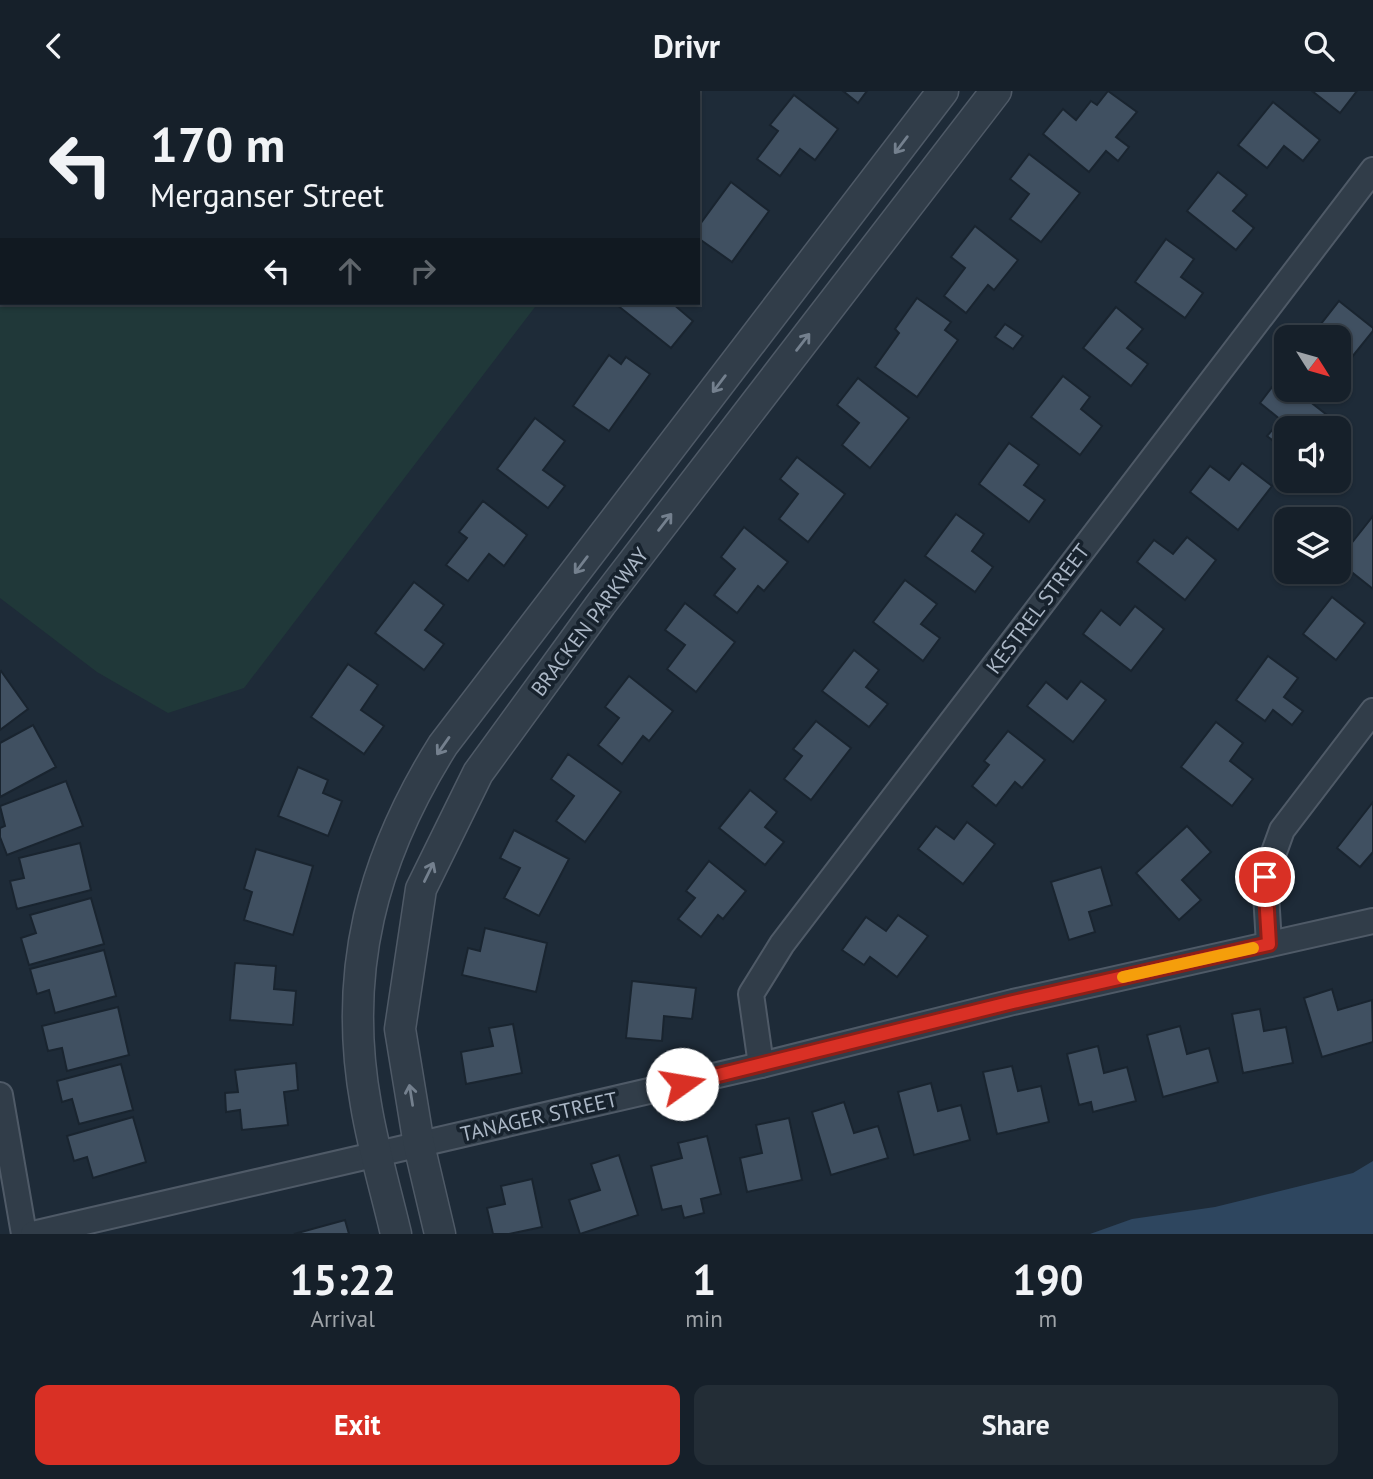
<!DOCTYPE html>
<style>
:root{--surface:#16202a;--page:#232d36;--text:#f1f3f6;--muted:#9ea3a8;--line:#353e47;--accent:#d93025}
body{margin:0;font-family:"PT Sans",sans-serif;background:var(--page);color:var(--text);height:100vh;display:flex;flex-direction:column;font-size:26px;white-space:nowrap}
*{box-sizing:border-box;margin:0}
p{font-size:23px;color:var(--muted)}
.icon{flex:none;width:38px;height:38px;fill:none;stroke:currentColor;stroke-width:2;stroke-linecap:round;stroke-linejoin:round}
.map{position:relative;height:1143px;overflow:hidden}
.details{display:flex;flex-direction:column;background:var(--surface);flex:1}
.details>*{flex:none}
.banner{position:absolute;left:0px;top:0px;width:700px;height:214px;box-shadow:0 2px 5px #0004,0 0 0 2px var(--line);background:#16202a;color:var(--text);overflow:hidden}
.needle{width:46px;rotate:127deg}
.tools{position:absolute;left:1274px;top:234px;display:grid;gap:14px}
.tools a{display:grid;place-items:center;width:77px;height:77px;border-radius:14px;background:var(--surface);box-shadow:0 2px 5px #0004,0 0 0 2px var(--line);font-size:35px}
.pin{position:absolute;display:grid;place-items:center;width:60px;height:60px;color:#fff;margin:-30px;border:4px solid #fff;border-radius:50%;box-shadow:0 2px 7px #0007}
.me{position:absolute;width:77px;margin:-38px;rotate:77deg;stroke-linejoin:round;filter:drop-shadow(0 0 5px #0008)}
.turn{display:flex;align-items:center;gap:24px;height:147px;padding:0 35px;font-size:32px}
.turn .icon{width:91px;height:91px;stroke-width:2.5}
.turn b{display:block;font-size:49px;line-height:60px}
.lanes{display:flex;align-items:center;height:66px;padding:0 35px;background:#0003;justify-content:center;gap:35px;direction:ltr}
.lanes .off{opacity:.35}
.eta{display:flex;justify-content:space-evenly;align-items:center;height:119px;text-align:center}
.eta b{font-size:42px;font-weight:700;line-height:49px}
.primary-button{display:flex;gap:14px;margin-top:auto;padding:14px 35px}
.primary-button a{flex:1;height:80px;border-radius:14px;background:var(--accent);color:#fff;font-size:28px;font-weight:700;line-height:80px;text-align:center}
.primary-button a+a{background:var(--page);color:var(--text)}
header{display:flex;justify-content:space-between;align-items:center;height:91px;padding:0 35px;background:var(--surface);font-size:32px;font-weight:700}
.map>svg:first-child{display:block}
</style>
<header><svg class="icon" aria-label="back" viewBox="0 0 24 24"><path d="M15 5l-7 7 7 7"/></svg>Drivr<svg class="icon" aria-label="search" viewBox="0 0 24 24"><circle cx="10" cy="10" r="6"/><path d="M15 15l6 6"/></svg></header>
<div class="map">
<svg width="1373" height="1143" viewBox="0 0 1373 1143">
<rect width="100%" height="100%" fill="#1e2b38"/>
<polygon fill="#203839" points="0,0 699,0 2,2 2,212 538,212 244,597 168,622 97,581 0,507"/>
<polygon fill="#2e465f" points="1373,1070 1373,1143 1090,1143 1132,1128 1215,1116 1353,1082"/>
<g fill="#405061" stroke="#19242f" stroke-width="2">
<polygon points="843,0 867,0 858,12"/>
<polygon points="1108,0 1137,21 1116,46 1129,56 1118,70 1106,60 1089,81 1043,43 1063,18 1076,29 1091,10 1097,14"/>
<polygon points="1312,0 1357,0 1340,22"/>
<polygon points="794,4 838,38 815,69 800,58 780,85 757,68 778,40 770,34"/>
<polygon points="1273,11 1320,49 1303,70 1284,55 1267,77 1238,54"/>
<polygon points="1029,63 1080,102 1041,151 1010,128 1029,103 1010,88"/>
<polygon points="1218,81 1247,104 1233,120 1254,137 1236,159 1187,120"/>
<polygon points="731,91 769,120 732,171 698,147 698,136"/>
<polygon points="975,135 1018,169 994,199 988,194 966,222 944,205 965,177 951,166"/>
<polygon points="1166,148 1194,168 1181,186 1203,202 1185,227 1135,191"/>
<polygon points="917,207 951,231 945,239 958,249 917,306 875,276 899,242 895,238"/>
<polygon points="1339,210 1373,237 1373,240 1352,266 1341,257 1339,260 1339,247 1310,247"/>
<polygon points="619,212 672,212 693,230 671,257 617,214"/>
<polygon points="1116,216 1143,238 1127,257 1148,273 1131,295 1083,257"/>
<polygon points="1005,233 1023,245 1013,258 995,246"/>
<polygon points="609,264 621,273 626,266 650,283 609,340 573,315"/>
<polygon points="1063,285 1090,306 1081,318 1102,335 1080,364 1031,326"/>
<polygon points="858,287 909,327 870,377 842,354 859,332 837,314"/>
<polygon points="1279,287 1286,292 1286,299 1295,299 1327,324 1316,338 1286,338 1286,360 1267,345 1281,329 1260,312"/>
<polygon points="535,327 565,350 543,379 565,395 548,417 497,378"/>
<polygon points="1009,352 1039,374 1024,394 1045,409 1029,431 979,393"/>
<polygon points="797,366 845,403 808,451 779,428 798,403 780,388"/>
<polygon points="1242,372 1272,395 1238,439 1190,401 1210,375 1229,389"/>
<polygon points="483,410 527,444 504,475 489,463 468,490 446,474 467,447 459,441"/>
<polygon points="956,423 984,443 972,460 993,476 975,501 925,465"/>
<polygon points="1373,425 1373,498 1339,471 1339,468"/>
<polygon points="744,436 788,471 764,500 758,495 737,522 714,504 735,478 721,466"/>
<polygon points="1187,446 1216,469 1185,509 1137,471 1154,449 1173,463"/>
<polygon points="905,489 937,513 921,533 940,547 923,570 873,531"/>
<polygon points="414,491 444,514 425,539 444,553 424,579 375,542"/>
<polygon points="1332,506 1365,532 1336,569 1303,543"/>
<polygon points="685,512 735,551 696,601 667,578 685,554 665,539"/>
<polygon points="1135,515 1164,538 1131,580 1083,543 1101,519 1120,534"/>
<polygon points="854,559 879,579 866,596 888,613 869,636 822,600"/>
<polygon points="1268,565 1298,587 1284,606 1303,620 1292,634 1273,619 1265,630 1236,609"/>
<polygon points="348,573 378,594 361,619 384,635 364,663 311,626"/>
<polygon points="1,580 28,618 0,639 0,581"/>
<polygon points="629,585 673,620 649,650 643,645 622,673 598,654 619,627 605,616"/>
<polygon points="1081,590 1106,609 1073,651 1027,615 1046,591 1067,608"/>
<polygon points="816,630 851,657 811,709 784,688 802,665 793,658"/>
<polygon points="1216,631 1243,652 1230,670 1253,688 1232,715 1181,676"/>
<polygon points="33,634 56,676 0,706 0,652"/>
<polygon points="1008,640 1045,669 1022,697 1015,691 996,715 972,695 989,674 984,670"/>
<polygon points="568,663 621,701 585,751 556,730 574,705 551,688"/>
<polygon points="298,676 328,689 323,702 342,710 328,745 278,725"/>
<polygon points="66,690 83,735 7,764 0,746 0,737 5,735 0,715"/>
<polygon points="750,699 777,721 765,736 784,751 765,774 719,737"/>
<polygon points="1373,711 1373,761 1360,776 1337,757"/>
<polygon points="967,731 995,753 963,793 918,758 936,735 954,748"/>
<polygon points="1187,735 1211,761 1182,789 1201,809 1179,829 1136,782"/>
<polygon points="514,739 569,768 539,825 504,807 520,777 500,767"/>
<polygon points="80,752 91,799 17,818 10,790 24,787 19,767"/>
<polygon points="256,758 313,775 293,844 244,829 252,801 244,798"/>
<polygon points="709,770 746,800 723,828 718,824 701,846 678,828 695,807 686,800"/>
<polygon points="1101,776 1112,814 1089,821 1095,841 1069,849 1051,791"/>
<polygon points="91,807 104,853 29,874 21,847 36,842 30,824"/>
<polygon points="898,824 928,845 897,886 870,866 864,874 842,859 866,826 886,840"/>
<polygon points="485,837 547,852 536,901 462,884 468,857 480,860"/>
<polygon points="104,859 116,905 55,922 49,899 37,903 30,878"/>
<polygon points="235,872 276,875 274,898 296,900 293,934 230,929"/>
<polygon points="632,890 696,897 692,928 664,925 662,950 626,947"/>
<polygon points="1332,898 1338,919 1372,909 1373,951 1322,966 1304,907"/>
<polygon points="118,916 129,964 67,980 62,957 48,960 42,935"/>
<polygon points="1260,918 1264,940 1286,936 1293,972 1243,982 1232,923"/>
<polygon points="513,933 522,982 466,993 461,961 493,955 489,937"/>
<polygon points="1180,935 1187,963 1209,957 1218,991 1163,1006 1147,944"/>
<polygon points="1098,955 1104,982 1127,976 1136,1010 1093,1021 1091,1011 1079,1014 1067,963"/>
<polygon points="296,972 298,999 284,1001 288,1034 242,1039 240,1019 226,1021 225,1002 238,1001 235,979"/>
<polygon points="121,973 133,1019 79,1033 72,1008 62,1011 57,990"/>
<polygon points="1012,975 1018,1000 1041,995 1049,1031 997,1043 983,981"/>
<polygon points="931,992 938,1020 961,1014 970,1049 914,1064 898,1001"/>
<polygon points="844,1011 854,1042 878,1035 888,1067 831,1084 812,1021"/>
<polygon points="133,1026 146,1071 93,1087 87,1066 74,1070 67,1045"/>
<polygon points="789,1027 802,1089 747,1101 740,1067 762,1062 756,1034"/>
<polygon points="707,1045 721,1103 701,1108 704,1122 684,1127 681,1115 662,1119 651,1075 682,1067 678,1052"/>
<polygon points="619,1064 638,1124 580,1143 569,1109 600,1099 591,1073"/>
<polygon points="532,1088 542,1136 509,1143 493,1143 487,1117 505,1113 501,1095"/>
<polygon points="345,1129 349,1143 294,1143"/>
</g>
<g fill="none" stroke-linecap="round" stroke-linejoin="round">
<defs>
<g id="minor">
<polyline points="1269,853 1265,786 1282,739 1373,620"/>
<polyline points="761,974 751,903 782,853 1373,79"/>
<polyline points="0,1004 24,1143"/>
<polyline points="33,1143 761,974 1013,911 1373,830"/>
</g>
<g id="tertiary">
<path d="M396 1143C386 1100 373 1057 366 1014 342 881 372 767 443 654L943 0"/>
<polyline points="440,1143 419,1054 400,938 421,798 478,682 601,513 996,0"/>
</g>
</defs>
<use href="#minor" stroke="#4f5a67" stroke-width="28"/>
<use href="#tertiary" stroke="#4f5a67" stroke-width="33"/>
<use href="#minor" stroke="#313d49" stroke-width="24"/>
<use href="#tertiary" stroke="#313d49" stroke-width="30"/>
</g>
<defs><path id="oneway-shaft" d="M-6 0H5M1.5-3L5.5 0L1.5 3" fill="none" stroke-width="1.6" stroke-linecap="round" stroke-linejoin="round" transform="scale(1.75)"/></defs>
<g stroke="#74808e">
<use href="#oneway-shaft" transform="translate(901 54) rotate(127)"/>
<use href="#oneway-shaft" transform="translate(803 251) rotate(-52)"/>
<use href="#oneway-shaft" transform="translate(719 293) rotate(127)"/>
<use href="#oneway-shaft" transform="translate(665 431) rotate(-52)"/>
<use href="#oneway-shaft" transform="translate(581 474) rotate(127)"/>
<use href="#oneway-shaft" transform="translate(443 655) rotate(125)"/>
<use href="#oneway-shaft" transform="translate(429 781) rotate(-64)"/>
<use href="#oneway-shaft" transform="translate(411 1004) rotate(-99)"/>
</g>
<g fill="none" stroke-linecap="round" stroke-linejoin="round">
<defs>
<polyline id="route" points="682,993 1013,911 1269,853 1265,786"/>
</defs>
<use href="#route" stroke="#8d1f18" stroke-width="18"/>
<use href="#route" stroke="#d93025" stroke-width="12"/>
<polyline stroke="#f59e0b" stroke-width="12" points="1123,886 1253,857"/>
</g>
<g text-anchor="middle" stroke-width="7" stroke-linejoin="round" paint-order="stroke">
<g font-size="21" fill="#abb7c6" stroke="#17222d">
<text transform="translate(1038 518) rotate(-53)" y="7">KESTREL STREET</text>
<text transform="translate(590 531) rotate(-53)" y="7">BRACKEN PARKWAY</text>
<text transform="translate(539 1026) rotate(-13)" y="7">TANAGER STREET</text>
</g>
</g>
</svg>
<div class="tools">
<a><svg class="needle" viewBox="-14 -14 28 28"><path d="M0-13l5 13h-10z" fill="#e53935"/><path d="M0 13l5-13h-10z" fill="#9ea3a8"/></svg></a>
<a><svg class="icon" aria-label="sound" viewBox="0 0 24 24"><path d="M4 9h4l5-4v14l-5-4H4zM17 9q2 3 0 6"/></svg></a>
<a><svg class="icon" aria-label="layers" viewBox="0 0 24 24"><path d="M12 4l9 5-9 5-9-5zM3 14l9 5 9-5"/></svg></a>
</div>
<div class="pin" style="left:1265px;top:786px;background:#d93025"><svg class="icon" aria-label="arrive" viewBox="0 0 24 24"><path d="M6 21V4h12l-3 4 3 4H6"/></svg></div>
<svg class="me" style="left:682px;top:993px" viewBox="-20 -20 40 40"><circle r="19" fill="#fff"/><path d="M0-13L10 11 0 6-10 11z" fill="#d93025"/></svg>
<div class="banner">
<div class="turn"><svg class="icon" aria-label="left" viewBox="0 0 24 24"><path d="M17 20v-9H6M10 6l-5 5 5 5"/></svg><div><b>170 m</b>Merganser Street</div></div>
<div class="lanes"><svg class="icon" aria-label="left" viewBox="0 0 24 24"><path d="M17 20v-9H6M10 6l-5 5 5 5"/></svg><svg class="icon off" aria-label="ahead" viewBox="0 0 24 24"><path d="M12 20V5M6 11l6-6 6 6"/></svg><svg class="icon off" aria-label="right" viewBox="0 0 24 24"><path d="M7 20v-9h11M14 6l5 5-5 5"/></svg></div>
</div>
</div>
<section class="details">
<div class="eta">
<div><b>15:22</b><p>Arrival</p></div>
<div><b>1</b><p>min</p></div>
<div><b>190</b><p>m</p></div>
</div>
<div class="primary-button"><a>Exit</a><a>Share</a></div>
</section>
